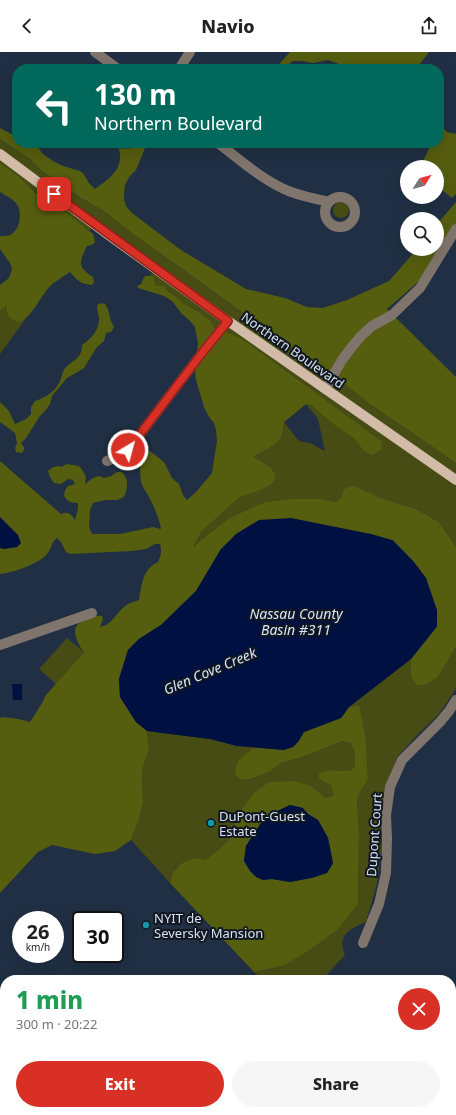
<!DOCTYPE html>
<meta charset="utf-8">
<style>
:root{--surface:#fff;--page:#f6f6f6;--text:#222;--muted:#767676;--accent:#d93025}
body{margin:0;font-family:"Noto Sans",sans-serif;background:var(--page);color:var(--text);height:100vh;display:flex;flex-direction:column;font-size:15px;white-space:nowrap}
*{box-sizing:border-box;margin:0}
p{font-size:13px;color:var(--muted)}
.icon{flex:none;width:22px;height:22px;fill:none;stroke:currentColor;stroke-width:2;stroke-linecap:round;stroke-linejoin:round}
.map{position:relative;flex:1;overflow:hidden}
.panel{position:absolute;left:0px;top:923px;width:456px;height:140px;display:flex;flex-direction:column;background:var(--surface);border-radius:16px 16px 0 0;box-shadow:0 4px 16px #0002}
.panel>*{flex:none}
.hud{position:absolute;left:12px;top:12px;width:432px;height:84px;border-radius:16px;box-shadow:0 4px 16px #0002;background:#00695c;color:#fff;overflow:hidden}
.needle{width:26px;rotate:53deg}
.tools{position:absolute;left:400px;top:108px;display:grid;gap:8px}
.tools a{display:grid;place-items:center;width:44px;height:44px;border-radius:50%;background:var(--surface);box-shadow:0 4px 16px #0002;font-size:20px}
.speed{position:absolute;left:12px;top:859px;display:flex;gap:8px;font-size:20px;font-weight:700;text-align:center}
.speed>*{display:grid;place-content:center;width:52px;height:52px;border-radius:50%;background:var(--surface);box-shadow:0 4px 16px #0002;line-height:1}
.speed small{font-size:10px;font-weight:400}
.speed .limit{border:2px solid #111;border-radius:6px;background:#fff;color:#111}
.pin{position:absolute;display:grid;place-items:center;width:34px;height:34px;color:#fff;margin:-17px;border-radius:8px;box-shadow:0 2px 6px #0006}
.me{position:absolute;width:44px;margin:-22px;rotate:37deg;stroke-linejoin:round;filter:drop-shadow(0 0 3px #0008)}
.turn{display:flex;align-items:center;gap:14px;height:84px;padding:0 16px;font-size:18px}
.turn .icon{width:52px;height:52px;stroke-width:2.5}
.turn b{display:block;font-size:28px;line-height:34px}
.round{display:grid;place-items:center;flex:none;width:42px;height:42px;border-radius:21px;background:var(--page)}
.headline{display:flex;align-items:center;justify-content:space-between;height:68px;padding:0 16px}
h1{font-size:24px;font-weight:800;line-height:30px;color:#1e9e55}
.cta{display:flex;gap:8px;margin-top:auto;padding:8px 16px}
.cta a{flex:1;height:46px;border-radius:24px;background:var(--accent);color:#fff;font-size:16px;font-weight:800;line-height:46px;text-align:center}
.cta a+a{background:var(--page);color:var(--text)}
header{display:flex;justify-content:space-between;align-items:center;height:52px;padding:0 16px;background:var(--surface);font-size:18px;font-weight:800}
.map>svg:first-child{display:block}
</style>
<header><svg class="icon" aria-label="back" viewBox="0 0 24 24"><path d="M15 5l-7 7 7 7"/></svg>Navio<svg class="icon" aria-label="share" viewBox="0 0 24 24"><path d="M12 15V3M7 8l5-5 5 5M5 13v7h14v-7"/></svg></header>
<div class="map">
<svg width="456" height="1063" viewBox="0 0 456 1063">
<rect width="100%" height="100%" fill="#202f43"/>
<g fill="#464c14" fill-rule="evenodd">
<path d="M0 87 30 107 42 119 69 137 81 146 104 159 129 179 185 219 278 286 320 315 334 322 342 330 370 352 456 411V495L439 470 416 457 381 446 353 433 344 437 341 445 336 450 320 447H289L265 450 229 466 193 496 202 479 240 445 256 440 271 433 276 426 264 410 253 405 259 400 273 393 266 375 298 328 247 291 232 282 215 277 210 268 197 259 183 251 177 245 167 239 166 235 163 234 156 235 155 232 154 225 150 224 155 216 94 172 89 179 88 178 49 235 0 302V240L37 190 46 148 0 111ZM306 352 318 367 325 399 310 391 299 389 284 370Z"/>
<circle cx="341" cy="158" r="8"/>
<polygon points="67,586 84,600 56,632 39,617"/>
<path d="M456 595V636L452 643 438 663 418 682 398 704 385 735 380 764 381 797 377 832 366 870C349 877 337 883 345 903L322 928H261L254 920 283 914 358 852 359 781 357 746 368 725 366 688 360 654 357 653 349 655 411 607V625H438Z"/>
<polygon points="147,679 210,687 237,694 254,695 248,700 241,728 251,727 269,720 283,710 300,706 343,689 350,691 355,700 355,715 349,719 331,718 319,727 331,734 335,743 326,746 311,734 238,762 229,787 219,797 205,808 187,809 176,816 171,826 170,831 131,788 138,770 143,751 142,719 149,697"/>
</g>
<g fill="#555d0f" fill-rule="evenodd">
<polygon points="290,0 429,0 416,17 346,17 342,13 328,8 313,11 302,9 293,9 283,17 275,17"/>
<polygon points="439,73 447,80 456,82 456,142 452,146 437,134 437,115 420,115 432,91 439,91"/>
<path d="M0 76 17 85V91H31L34 92 37 94 43 102 53 109 63 114 80 119 83 121 89 131 95 137C110 126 124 118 119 96 123 97 128 97 133 96 138 94 141 91 147 91L136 118 129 125 125 133 124 142V147L126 154 132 161 181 198 246 237 285 246 307 255 323 256 347 248 389 229 417 197H437V172L456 150V171L419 229 387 257 456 325V411L370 352 342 330 334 322 320 315 278 286 185 219 129 179 104 159 81 146 69 137 42 119 30 107 0 87Z"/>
<path d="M0 111 18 124 36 141 46 148 55 152 60 156 93 182 95 190 92 193 87 194C79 211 77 214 93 225L94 230 92 233C80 232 78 229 70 220 63 225 55 229 49 235 39 246 33 265 18 270 8 266 6 264 7 253L0 258V233L9 226 12 217 10 211 0 197V184C3 184 7 184 10 183 20 178 22 163 18 154 14 147 6 144 0 140Z"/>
<path d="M145 224H150L154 225 155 232 156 234H163L166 235 167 239 177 245 183 251 197 259 210 268 215 277 224 279 232 282 248 291 381 389 382 397 377 400 371 403 364 399 354 386 336 374 311 353 306 352 284 370C283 375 283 382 280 386 275 395 261 399 253 405 263 410 273 414 276 426L271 433 256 440 240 445 202 479 193 495 229 466 265 450 289 447H320L336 450 341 445 344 437 353 433 381 446 416 457 439 470 456 495V595L438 625 425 633H417L411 625V607L437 575 426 526 413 509 393 488 221 497 196 539 161 573 139 587 128 598 119 627 120 645 136 670 147 679 149 697 142 719 143 751 138 770 131 788 115 799 95 802 52 793 38 800 0 841V666L2 665C12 666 21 667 30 670L42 651 46 643 84 600C80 596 75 585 75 579 75 569 94 562 102 564L103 567 100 575C112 573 116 561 124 555 128 551 134 550 139 548 142 532 142 518 158 510 161 504 162 499 160 492H155L146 497 131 499 70 502 66 500 61 490 57 486C51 490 52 497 47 502 39 512 12 521 0 522V409L61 462C68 459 71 462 75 468L78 457V451C71 451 68 450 64 444L65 438 68 434 75 432 73 428 68 427 61 432 54 431 50 425 48 419 53 415 59 414 61 415 67 412 79 414 83 419 86 425 85 432 93 426 99 424 104 426 111 424 117 420H122C129 429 128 435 124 445L117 448H105L93 451 90 458 89 475 92 482H120L153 475 161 477C161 472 153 452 150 447 148 442 144 438 142 433 139 423 138 404 150 399L164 410 172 426 179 432 183 443 187 448 196 440 212 421 217 389 216 378 214 371 209 365 204 355 196 328 195 320 198 291 196 281 195 275 189 268 182 262 172 249 164 244 138 236 137 234 141 232 143 227Z"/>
<path d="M101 251 105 252C109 257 109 263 111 269 112 271 113 273 114 275L111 280 106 281 104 289 97 295 84 316 74 322 67 326 52 344 50 352 45 359 40 364 26 386 21 391 24 395V398L22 401 16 400 15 396 17 391 15 381 0 370V350L9 359 15 372 26 367 31 362V355L35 349C47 345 56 339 61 327 62 323 62 321 64 318 71 307 82 309 82 293 91 287 100 277 99 266 98 261 97 258 97 253Z"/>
<path d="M357 653 360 654 366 688 368 726 357 746 359 781 358 852 337 878 308 899 283 914 254 920 170 831C171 826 173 819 177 816 183 809 196 804 205 808L219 797 229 787 238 762 254 741 269 730 294 729 311 734 326 746 334 743 331 734 319 727V721L331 718 349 719 355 715V700L350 691 343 689 300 706 283 710 269 720 251 727 241 728 235 722V717L239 708 248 700 254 695 284 698 298 690 304 680 341 666 349 655ZM290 753 302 756 308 762 318 768 328 786 333 811 327 821 290 830 272 827 263 828 244 809 246 794 265 765Z"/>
<polygon points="456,966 456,1063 352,1063 358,1058 451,1058 451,971"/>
<polygon points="5,1033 5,1058 259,1058 264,1063 0,1063 0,1034"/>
</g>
<g fill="#001041">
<polygon points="0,465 18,483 21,491 17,495 4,497 0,496"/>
<polygon points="291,466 371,482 392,488 413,509 426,526 437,558 437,574 411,607 349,655 341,666 304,680 298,690 293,695 284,698 237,694 210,687 147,679 136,670 120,645 119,627 128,598 139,587 161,573 196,539 221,497 236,482 259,468"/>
<polygon points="12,632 22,632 22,648 13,648"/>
<polygon points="290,753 303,756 308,762 318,768 328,786 333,811 327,821 312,826 290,830 272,827 263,828 256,825 250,819 244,809 246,794 265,765"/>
</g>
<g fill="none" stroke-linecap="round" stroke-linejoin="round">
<g stroke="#80756c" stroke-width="10">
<polyline points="95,0 118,17"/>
<polyline points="179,17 190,0"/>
<path d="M218 91C239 107 260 126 284 137 298 144 314 146 329 150"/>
<circle cx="340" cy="160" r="15"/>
<polyline points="325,337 342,308 351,296 361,284 372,274 392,263 420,236 456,177"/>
<polyline points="107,409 122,403 128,398 202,301 228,269"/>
<polyline points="0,593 92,561"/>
<polyline points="363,891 379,852 386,821 387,787 386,763 390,735 402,708 440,670 449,659 456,648"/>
</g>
<polyline stroke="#d2bba9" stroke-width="10" points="0,102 106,181 228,269 456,428"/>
</g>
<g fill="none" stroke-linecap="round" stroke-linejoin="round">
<defs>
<polyline id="route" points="54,142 228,269 202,301 128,398"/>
</defs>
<use href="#route" stroke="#8d1f18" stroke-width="10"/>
<use href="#route" stroke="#d93025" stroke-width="7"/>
</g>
<g fill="#0f9aa8" stroke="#101720" stroke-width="1.5">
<circle cx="211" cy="771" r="4"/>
<circle cx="146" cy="873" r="4"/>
</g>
<g text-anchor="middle" stroke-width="4" stroke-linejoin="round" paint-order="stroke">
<g font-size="13" fill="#d8e1ef" stroke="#101720">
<text transform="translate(293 298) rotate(35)" y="5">Northern Boulevard</text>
<text transform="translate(374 783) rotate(-86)" y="5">Dupont Court</text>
</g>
<g font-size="13" fill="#d8e1ef" stroke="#101720" text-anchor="start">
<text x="219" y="769">DuPont-Guest<tspan x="219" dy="15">Estate</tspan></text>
<text x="154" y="871">NYIT de<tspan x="154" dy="15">Seversky Mansion</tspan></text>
</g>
<g font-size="14" font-style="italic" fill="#d8e4f8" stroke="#101720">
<text x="296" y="567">Nassau County<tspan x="296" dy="16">Basin #311</tspan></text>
<text transform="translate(210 619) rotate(-23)" y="5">Glen Cove Creek</text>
</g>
</g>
</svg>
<div class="tools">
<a><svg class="needle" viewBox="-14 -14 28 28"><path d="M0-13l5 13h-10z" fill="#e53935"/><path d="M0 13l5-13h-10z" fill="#767676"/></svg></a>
<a><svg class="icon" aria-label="search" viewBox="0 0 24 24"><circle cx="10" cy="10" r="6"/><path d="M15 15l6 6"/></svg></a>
</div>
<div class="speed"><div>26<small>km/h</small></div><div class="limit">30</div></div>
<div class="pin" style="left:54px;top:142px;background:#d93025"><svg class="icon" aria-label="arrive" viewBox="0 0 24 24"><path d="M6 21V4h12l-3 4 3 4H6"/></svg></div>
<svg class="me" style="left:128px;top:398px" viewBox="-20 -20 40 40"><circle r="17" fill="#d93025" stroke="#fff" stroke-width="3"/><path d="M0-11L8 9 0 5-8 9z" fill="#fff"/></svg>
<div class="hud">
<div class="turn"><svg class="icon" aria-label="left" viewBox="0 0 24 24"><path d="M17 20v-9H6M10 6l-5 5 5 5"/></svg><div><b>130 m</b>Northern Boulevard</div></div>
</div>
<section class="panel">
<div class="headline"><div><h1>1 min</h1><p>300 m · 20:22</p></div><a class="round" style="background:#d93025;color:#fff"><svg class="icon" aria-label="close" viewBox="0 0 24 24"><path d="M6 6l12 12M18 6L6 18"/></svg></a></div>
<div class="cta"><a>Exit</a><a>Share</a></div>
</section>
</div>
